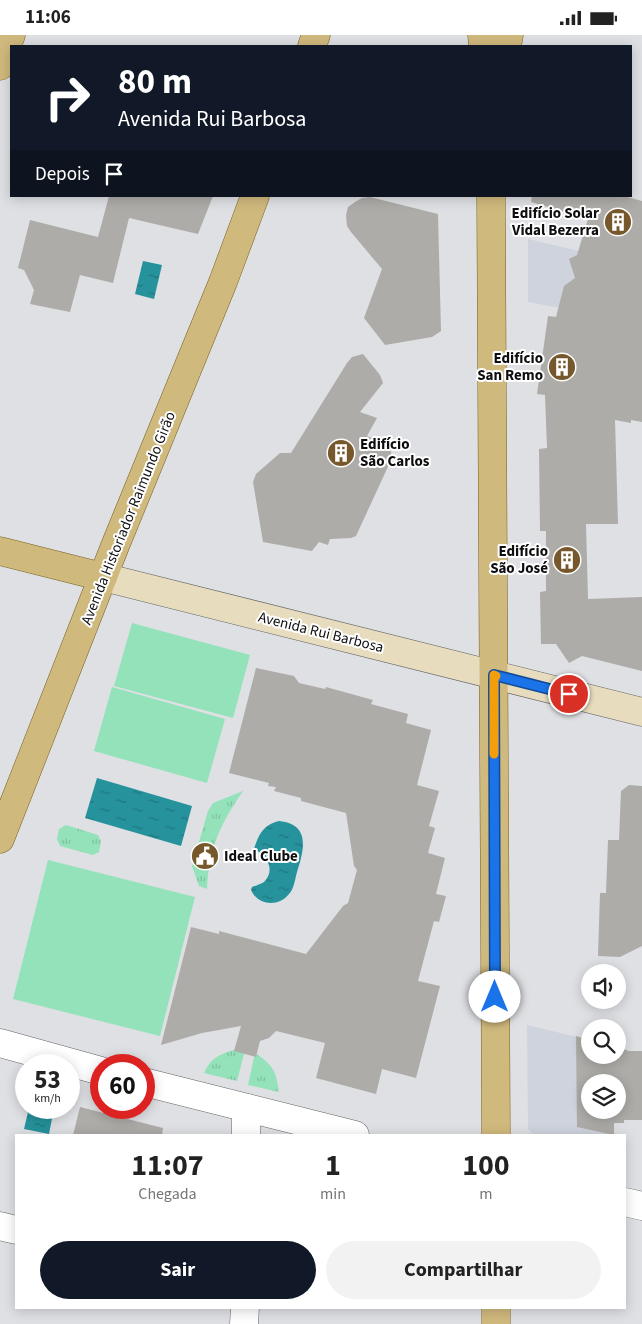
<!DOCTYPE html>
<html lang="pt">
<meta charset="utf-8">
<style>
:root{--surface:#fff;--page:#f2f2f2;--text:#222;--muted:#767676;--accent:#111827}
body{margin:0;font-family:"Source Sans 3",sans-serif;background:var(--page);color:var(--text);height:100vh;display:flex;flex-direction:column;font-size:19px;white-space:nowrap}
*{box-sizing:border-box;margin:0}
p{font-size:16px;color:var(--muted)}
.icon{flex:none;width:28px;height:28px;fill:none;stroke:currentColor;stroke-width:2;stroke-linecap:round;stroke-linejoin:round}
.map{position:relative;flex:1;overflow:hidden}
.drawer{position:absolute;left:15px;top:1099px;width:611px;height:175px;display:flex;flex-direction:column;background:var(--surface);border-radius:0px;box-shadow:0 2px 12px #0003}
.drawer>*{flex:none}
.guide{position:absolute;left:10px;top:10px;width:622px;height:152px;border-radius:0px;box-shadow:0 2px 12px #0003;background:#111827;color:#fff;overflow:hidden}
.fabs{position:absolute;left:581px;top:929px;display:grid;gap:10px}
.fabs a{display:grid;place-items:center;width:45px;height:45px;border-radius:50%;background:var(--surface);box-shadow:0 2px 12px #0003;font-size:25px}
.speed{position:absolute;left:15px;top:1019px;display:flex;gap:10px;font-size:25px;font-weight:700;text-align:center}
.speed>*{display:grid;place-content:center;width:65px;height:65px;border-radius:50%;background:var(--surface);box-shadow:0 2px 12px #0003;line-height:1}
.speed small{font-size:12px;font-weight:400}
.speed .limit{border:8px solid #d22;background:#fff;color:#111}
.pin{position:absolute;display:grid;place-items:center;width:42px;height:42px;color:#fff;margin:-21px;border:2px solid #fff;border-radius:50%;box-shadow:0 1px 5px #0007}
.me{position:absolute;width:55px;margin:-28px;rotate:0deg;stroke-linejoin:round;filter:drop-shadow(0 0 4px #0008)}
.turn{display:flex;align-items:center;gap:18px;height:105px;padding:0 25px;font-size:22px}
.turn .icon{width:65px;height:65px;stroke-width:2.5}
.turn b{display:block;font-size:35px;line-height:42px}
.then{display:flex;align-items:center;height:48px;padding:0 25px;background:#0003;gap:10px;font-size:19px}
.eta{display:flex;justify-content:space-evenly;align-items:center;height:85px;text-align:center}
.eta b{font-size:30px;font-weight:700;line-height:35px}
.primary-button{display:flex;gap:10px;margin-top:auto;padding:10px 25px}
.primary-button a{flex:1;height:58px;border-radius:30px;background:var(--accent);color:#fff;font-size:20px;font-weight:700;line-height:58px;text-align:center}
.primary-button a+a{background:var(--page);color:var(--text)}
.status{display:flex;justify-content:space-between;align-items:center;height:35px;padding:0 25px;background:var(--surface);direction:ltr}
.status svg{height:14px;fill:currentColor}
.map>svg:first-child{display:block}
</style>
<div class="status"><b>11:06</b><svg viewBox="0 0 49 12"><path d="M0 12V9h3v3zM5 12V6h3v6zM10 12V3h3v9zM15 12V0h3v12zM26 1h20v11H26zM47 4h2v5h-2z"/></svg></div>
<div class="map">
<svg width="642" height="1289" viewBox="0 0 642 1289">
<defs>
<pattern id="grass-tufts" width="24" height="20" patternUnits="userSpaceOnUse" patternTransform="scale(1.25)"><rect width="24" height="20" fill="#93e2b9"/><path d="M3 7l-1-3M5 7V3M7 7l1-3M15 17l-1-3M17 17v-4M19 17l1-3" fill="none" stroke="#7ec19e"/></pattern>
<pattern id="water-ripples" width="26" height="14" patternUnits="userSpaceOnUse" patternTransform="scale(1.25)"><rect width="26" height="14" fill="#26929c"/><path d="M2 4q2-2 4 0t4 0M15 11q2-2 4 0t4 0" fill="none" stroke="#1f767e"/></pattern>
</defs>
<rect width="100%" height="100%" fill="#dee0e4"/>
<g fill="#ced3dd" fill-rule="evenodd">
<polygon points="528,204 579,216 635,287 528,267"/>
<path d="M527 990 590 1005V1020H618V1012L623 1014 624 1088H614V1100H534L528 1094ZM590 1048H618V1075H590Z"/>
</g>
<g fill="url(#grass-tufts)">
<path d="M243 756C220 790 209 812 207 854L199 851 192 831 208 776 213 768Z"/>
<polygon points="66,790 98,800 101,806 99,817 93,820 60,811 57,804 59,794"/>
<path d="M238 1014 245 1015 237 1046 204 1038C211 1022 222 1018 238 1014Z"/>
<path d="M255 1018C273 1030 276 1036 279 1057L248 1050Z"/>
</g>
<g fill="#93e2b9">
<polygon points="132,588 250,620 233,683 114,651"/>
<polygon points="112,652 225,684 207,748 94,716"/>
<polygon points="48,825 195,862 160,1001 13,964"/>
</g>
<g fill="url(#water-ripples)">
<polygon points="143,226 162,230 154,264 135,259"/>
<polygon points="97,743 192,771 181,811 85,783"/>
<path d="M279 786C311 789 304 815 297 837 295 844 294 854 289 859 279 872 258 871 251 855L252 852C255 851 261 849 264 847 276 835 267 820 254 814 259 799 263 790 279 786Z"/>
<polygon points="29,1073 54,1073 49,1099 24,1094"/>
</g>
<g fill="#aeaca8" fill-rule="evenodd">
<polygon points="109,161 213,161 198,199 129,183 113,248 80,240 70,277 30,269 34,255 24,235 18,233 30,185 98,202"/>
<polygon points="532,161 624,161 642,166 642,387 631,385 631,388 615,385 618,489 586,489 588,564 642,562 642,636 582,621 569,628 556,609 541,609 540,557 546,556 546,496 540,496 539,414 547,413 545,360 537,359 548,281 556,282 564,251 575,243 569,224 577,220 588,184 531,167"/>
<polygon points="370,162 438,179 441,296 432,302 385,310 364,283 382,234 351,197 347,191 346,180 348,172 355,167 362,163"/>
<polygon points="363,319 380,340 383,348 360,377 377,383 367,401 387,409 391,417 392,423 356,501 351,503 330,504 328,510 319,507 312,516 263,507 253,447 256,439 280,418 291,418 347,328 352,322"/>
<polygon points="256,633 294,641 299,648 325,654 326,652 373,665 371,669 408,679 406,688 431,695 417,750 439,756 429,791 435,793 428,818 445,823 436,859 446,861 439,887 434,886 418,946 440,951 416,1043 382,1034 376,1059 316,1043 325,1008 276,996 269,1003 260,1006 256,1022 234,1016 241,991 202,998 161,1010 191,892 219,899 219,896 306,919 343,871 348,868 357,835 354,831 346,778 301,766 301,763 274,756 276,752 268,751 269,748 229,738"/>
<polygon points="629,750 642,751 642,911 620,922 598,921 600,858 606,858 608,805 619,805 621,756"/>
<path d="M576 1001 590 1005V1020H618V1012L629 1016H642V1085H624V1088H614V1100L577 1092ZM590 1048H618V1075H590Z"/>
<polygon points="80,1072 163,1093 162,1100 73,1100"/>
</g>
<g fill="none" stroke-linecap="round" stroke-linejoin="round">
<defs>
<g id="street">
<polyline points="0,1008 101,1036"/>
<polyline points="144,1047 355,1100"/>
<polyline points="246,1073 246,1100"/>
<polyline points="625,1167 642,1171"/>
<polyline points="0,1191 16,1195"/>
<polyline points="244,1289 245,1272"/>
</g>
<polyline id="secondary" points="103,542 642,677"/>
<g id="primary">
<polyline points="482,0 483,11"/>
<polyline points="312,11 316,0"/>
<polyline points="507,11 509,0"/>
<polyline points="0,31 11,0"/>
<polyline points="491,161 496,1100"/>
<polyline points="0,516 103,542"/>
<polyline points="0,804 115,511 223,247 255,161"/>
<polyline points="496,1272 496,1289"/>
</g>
</defs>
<use href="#street" stroke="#636468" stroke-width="29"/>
<use href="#secondary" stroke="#636468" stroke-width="29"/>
<use href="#primary" stroke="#785f1f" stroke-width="29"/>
<use href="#street" stroke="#fff" stroke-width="28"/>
<use href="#secondary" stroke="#e8dcbe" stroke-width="28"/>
<use href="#primary" stroke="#d0b97d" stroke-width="28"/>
</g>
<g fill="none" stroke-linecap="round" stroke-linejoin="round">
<defs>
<polyline id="route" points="495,962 494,640 569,659"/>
</defs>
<use href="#route" stroke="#114b97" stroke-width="12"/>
<use href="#route" stroke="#1a73e8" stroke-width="9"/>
<polyline stroke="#f59e0b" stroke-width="9" points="494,719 494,640 496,641"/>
</g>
<defs>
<symbol id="building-disc" viewBox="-11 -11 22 22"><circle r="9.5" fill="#76582c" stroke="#fff"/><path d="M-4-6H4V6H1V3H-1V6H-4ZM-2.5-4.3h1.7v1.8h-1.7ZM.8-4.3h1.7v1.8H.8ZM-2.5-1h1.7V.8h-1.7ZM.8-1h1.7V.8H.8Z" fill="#fff"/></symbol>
<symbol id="civic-disc" viewBox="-11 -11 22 22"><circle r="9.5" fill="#76582c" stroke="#fff"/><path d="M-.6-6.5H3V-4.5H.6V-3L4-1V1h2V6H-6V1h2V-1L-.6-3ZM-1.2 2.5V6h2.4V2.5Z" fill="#fff"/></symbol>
</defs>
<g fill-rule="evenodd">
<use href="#building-disc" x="602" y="171" width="32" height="32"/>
<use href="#building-disc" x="546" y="316" width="32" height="32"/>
<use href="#building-disc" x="325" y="402" width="32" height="32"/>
<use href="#building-disc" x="551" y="509" width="32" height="32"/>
<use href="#civic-disc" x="189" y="805" width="32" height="32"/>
</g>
<g text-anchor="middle" stroke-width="4" stroke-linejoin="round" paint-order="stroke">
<g font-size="15" font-weight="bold" fill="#0e0e10" stroke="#fff" text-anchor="end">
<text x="599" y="183">Edifício Solar<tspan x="599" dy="17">Vidal Bezerra</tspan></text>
<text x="543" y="328">Edifício<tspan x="543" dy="17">San Remo</tspan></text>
<text x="360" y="414" text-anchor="start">Edifício<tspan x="360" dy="17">São Carlos</tspan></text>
<text x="548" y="521">Edifício<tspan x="548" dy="17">São José</tspan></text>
<text x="224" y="826" text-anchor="start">Ideal Clube</text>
</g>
<g font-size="15" fill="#0e0e10" stroke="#fff">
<text transform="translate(128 483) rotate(-68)" y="5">Avenida Historiador Raimundo Girão</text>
<text transform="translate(321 597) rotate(14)" y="5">Avenida Rui Barbosa</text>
</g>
</g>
</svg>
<div class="fabs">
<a><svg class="icon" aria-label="sound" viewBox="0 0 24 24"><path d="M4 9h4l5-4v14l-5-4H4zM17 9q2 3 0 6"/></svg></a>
<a><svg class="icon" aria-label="search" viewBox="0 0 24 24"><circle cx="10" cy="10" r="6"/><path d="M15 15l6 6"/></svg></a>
<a><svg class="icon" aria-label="layers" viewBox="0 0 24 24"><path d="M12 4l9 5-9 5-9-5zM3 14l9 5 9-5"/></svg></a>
</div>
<div class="speed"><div>53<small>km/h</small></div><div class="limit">60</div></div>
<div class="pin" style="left:569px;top:659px;background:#d93025"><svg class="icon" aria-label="arrive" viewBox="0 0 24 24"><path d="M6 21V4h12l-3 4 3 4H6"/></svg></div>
<svg class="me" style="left:495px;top:962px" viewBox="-20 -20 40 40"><circle r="19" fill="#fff"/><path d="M0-13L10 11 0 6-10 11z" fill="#1a73e8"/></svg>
<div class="guide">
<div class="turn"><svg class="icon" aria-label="right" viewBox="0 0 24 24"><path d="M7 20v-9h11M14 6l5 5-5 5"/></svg><div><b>80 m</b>Avenida Rui Barbosa</div></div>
<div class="then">Depois<svg class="icon" aria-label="arrive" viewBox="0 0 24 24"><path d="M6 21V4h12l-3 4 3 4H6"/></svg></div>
</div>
<section class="drawer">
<div class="eta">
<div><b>11:07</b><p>Chegada</p></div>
<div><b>1</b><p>min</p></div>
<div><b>100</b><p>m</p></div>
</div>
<div class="primary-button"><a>Sair</a><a>Compartilhar</a></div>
</section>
</div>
